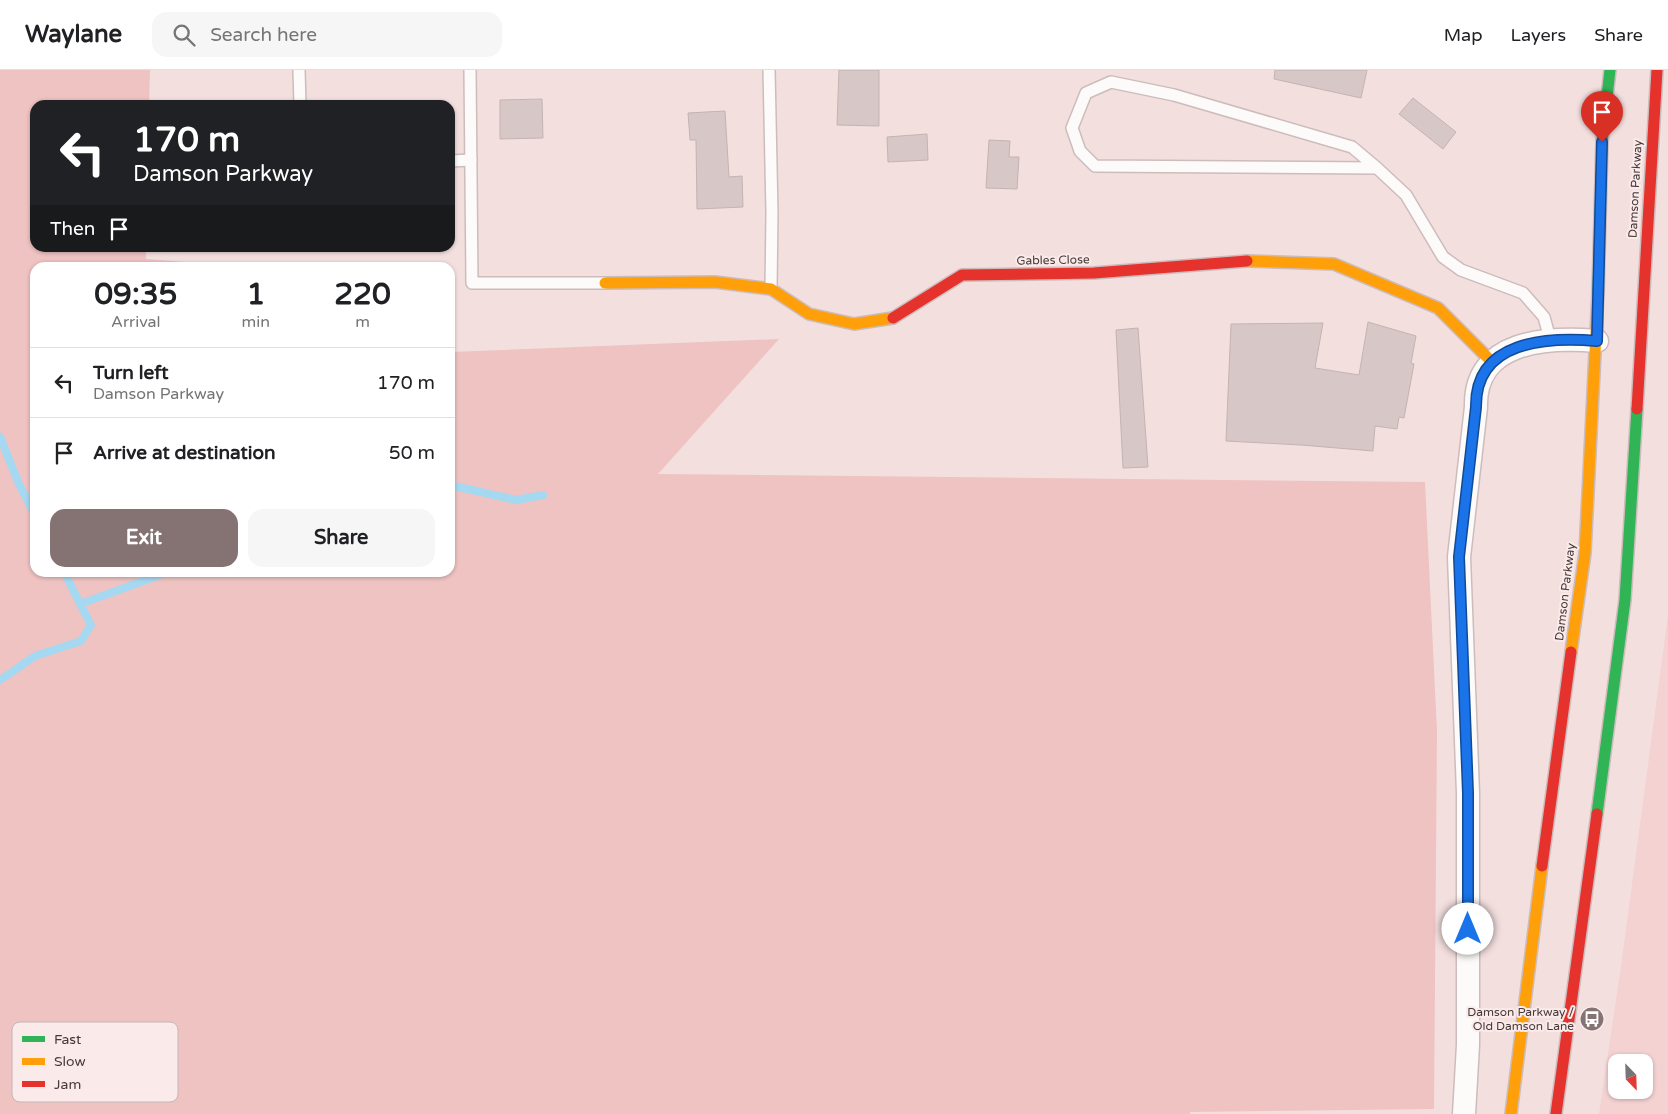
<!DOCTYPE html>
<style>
:root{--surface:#fff;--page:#f6f6f6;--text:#202124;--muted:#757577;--line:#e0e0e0;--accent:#847372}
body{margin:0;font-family:"Varela Round",sans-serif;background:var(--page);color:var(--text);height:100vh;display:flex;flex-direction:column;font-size:19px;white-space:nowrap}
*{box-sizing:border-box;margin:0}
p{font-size:16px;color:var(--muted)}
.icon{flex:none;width:28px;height:28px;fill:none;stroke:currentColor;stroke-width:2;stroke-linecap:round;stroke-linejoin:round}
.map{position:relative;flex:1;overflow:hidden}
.panel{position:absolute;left:30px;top:192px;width:425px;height:315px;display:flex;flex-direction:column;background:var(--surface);border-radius:15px;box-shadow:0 1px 4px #0004}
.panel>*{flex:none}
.guide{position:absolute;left:30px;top:30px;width:425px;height:152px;border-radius:15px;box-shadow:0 1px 4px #0004;background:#202124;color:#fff;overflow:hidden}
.needle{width:32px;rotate:157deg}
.controls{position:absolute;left:1608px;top:984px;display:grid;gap:10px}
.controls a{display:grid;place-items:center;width:45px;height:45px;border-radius:10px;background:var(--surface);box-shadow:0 1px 4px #0004;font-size:25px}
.pin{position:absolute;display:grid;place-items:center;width:42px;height:42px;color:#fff;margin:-51px -21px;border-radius:50% 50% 50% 0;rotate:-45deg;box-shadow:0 0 5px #0007}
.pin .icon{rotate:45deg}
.me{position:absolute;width:55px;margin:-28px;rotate:0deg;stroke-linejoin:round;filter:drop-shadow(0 0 4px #0008)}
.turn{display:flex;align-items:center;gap:18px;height:105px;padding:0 20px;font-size:22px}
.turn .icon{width:65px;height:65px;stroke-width:2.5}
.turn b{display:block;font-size:35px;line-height:42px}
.then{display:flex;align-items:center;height:48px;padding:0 20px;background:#0003;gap:10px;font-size:19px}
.eta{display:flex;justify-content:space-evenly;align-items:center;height:85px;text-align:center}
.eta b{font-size:30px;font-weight:800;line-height:35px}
.primary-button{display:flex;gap:10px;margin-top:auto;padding:10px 20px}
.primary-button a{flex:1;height:58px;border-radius:15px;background:var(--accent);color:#fff;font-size:20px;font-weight:800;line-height:58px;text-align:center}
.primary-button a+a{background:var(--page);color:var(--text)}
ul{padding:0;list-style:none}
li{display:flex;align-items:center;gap:15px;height:70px;padding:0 20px;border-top:1px solid var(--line)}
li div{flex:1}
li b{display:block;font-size:19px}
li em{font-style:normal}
header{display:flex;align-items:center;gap:30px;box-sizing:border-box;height:70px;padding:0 25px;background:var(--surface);border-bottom:1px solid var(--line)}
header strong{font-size:24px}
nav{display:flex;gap:28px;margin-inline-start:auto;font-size:18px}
.search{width:350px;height:45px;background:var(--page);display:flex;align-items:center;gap:12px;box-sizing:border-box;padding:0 18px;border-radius:15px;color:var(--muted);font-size:19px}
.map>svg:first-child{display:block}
</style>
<header>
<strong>Waylane</strong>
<div class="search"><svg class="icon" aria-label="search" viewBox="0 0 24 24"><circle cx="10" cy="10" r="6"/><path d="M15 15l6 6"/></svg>Search here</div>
<nav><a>Map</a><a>Layers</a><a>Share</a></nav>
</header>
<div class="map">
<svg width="1668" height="1044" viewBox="0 0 1668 1044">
<rect width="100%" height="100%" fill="#f4dfdf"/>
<path fill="#f5d2d2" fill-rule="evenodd" d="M1668 545V1044H1599L1621 896ZM1616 992H1644V1020H1616Z"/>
<polygon fill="#eec3c2" points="0,0 150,0 149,35 35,35 35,178 146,178 146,189 252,197 35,198 35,502 450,502 450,282 779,269 658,404 1425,412 1437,662 1434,1039 1190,1042 1190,1044 0,1044"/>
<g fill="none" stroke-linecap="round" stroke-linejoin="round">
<g stroke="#a5d8f1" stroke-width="8">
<polyline points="0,367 19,414 35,445"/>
<polyline points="450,415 516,430 543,425"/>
<polyline points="80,534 168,502"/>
<polyline points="0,610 35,586 81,571 91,555 64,502"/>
</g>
</g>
<g fill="#d8c7c7" stroke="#c3b3b2">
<polygon points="839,0 879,0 879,56 837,55"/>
<polygon points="1275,0 1367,0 1361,28 1274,9"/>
<polygon points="1413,28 1456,62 1443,79 1399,44"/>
<polygon points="542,29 543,68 500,69 500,30"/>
<polygon points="725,41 729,107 742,106 743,137 697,139 696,70 690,70 688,43"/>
<polygon points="927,64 928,90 888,92 887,67"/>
<polygon points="989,70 1010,71 1009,87 1019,87 1017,119 986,118"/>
<polygon points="1368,252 1416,266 1411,293 1414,294 1404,348 1399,347 1397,359 1375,356 1373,381 1301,375 1226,371 1231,254 1323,253 1315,298 1359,305"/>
<polygon points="1138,258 1148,397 1123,398 1116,260"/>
</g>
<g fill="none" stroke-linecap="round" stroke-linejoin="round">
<defs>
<g id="lane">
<polyline points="299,0 300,35"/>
<polyline points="470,0 472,213 605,213"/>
<polyline points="769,0 772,143 771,219"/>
<polyline points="450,91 471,90"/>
<polyline points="1377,98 1352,77 1174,25 1111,12 1086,23 1072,58 1080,81 1095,96 1377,98 1406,125 1443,187 1461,200 1523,223 1544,247 1550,269"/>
</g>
<path id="street" d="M1464 1044 1468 975V723L1459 487 1476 337C1474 270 1547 267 1597 271"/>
<g id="fast">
<polyline points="1598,223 1602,72 1610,0"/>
<polyline points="1597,744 1625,530 1637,339"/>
</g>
<g id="slow">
<polyline points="1247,191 1334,194 1438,238 1492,292"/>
<polyline points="605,213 715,212 771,219 809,244 854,254 893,248"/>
<polyline points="1571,582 1585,483 1598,223"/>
<polyline points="1511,1044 1542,796"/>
</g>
<g id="jam">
<polyline points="893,248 962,205 1094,203 1247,191"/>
<polyline points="1637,339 1657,0"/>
<polyline points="1542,796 1571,582"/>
<polyline points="1556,1044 1597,744"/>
</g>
</defs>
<use href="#lane" stroke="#cdbcbc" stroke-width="14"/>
<use href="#street" stroke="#cdbcbc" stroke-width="25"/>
<use href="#fast" stroke="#cdbcbc" stroke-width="14"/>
<use href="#slow" stroke="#cdbcbc" stroke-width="14"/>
<use href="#jam" stroke="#cdbcbc" stroke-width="14"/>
<use href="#lane" stroke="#fdfafa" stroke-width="11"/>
<use href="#street" stroke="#fdfafa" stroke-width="22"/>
<use href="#fast" stroke="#30b455" stroke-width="11"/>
<use href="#slow" stroke="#ff9f0a" stroke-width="11"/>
<use href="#jam" stroke="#e5322d" stroke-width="11"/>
</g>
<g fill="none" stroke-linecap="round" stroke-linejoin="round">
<defs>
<path id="route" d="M1468 859V723L1459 487 1476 337C1475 270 1547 267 1597 271L1602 72"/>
</defs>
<use href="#route" stroke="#114b97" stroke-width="12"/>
<use href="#route" stroke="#1a73e8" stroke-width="9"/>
</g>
<defs>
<symbol id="bus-disc" viewBox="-11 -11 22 22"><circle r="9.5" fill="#847372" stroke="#faebea"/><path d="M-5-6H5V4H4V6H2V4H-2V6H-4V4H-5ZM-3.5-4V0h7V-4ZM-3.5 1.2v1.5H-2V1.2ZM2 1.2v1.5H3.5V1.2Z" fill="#fff"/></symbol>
</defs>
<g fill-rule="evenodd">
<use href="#bus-disc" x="1578" y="935" width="28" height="28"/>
</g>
<g text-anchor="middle" stroke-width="4" stroke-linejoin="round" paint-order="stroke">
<g font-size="12" fill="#473938" stroke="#faebea">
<text transform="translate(1635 119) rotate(-87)" y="4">Damson Parkway</text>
<text transform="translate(1053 190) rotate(-1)" y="4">Gables Close</text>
<text transform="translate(1565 522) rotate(-83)" y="4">Damson Parkway</text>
</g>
<g font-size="12" fill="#473938" stroke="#faebea" text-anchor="end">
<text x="1574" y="946">Damson Parkway /<tspan x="1574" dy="14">Old Damson Lane</tspan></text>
</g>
</g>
<rect x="12" y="952" width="166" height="80" rx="8" fill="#faebea" stroke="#c4b6b5" stroke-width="1"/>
<rect x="22" y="966" width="23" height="6" fill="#30b455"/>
<rect x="22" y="988" width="23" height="7" fill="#ff9f0a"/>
<rect x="22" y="1011" width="23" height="6" fill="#e5322d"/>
<g font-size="14" fill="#473938">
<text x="54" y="974">Fast</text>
<text x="54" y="996">Slow</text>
<text x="54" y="1019">Jam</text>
</g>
</svg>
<div class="controls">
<a><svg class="needle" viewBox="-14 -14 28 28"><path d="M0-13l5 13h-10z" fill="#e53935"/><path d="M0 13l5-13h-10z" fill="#757577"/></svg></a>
</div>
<div class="pin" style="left:1602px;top:72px;background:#d93025"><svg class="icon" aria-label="arrive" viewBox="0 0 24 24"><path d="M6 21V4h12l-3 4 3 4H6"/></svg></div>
<svg class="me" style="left:1468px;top:859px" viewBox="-20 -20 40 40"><circle r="19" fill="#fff"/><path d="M0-13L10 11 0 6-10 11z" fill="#1a73e8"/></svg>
<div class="guide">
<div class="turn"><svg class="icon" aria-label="left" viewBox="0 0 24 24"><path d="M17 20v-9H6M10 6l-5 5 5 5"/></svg><div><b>170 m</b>Damson Parkway</div></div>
<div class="then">Then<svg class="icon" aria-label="arrive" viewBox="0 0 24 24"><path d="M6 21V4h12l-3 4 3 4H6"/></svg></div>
</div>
<section class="panel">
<div class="eta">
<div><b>09:35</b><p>Arrival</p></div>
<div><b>1</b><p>min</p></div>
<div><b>220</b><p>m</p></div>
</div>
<ul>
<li><svg class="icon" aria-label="left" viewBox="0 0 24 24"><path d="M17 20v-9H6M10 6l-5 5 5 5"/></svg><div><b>Turn left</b><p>Damson Parkway</p></div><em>170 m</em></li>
<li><svg class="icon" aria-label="arrive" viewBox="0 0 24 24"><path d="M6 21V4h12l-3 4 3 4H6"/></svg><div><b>Arrive at destination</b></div><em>50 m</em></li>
</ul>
<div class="primary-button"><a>Exit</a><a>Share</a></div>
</section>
</div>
